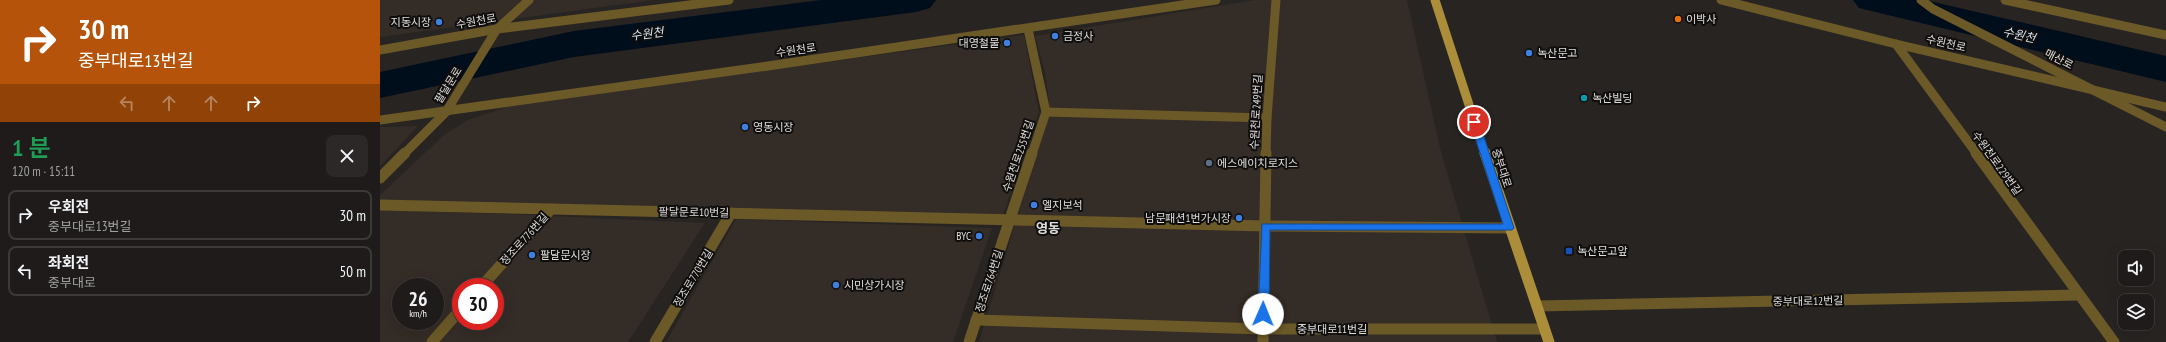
<!DOCTYPE html>
<html lang="ko">
<meta charset="utf-8">
<style>
:root{--surface:#1e1b1a;--page:#2b2827;--text:#f1f3f6;--muted:#a1a1a2;--line:#3c3939}
body{margin:0;font-family:"PT Sans Narrow","Noto Sans KR",sans-serif;background:var(--page);color:var(--text);height:100vh;display:flex;flex-direction:column;font-size:15px;white-space:nowrap}
*{box-sizing:border-box;margin:0}
p{font-size:13px;color:var(--muted)}
.icon{flex:none;width:22px;height:22px;fill:none;stroke:currentColor;stroke-width:2;stroke-linecap:round;stroke-linejoin:round}
.map{position:relative;flex:1;overflow:hidden}
.sheet{display:flex;flex-direction:column;background:var(--surface);width:380px}
.sheet>*{flex:none}
.hud{background:#b45309;color:#fff;overflow:hidden}
.fabs{position:absolute;left:1738px;top:250px;display:grid;gap:8px}
.fabs a{display:grid;place-items:center;width:36px;height:36px;border-radius:8px;background:var(--surface);box-shadow:0 4px 16px #0002,0 0 0 1px var(--line);font-size:20px}
.speed{position:absolute;left:12px;top:278px;display:flex;gap:8px;font-size:20px;font-weight:700;text-align:center}
.speed>*{display:grid;place-content:center;width:52px;height:52px;border-radius:50%;background:var(--surface);box-shadow:0 4px 16px #0002,0 0 0 1px var(--line);line-height:1}
.speed small{font-size:10px;font-weight:400}
.speed .limit{border:6px solid #d22;background:#fff;color:#111}
.pin{position:absolute;display:grid;place-items:center;width:34px;height:34px;color:#fff;margin:-17px;border:2px solid #fff;border-radius:50%;box-shadow:0 1px 4px #0007}
.me{position:absolute;width:44px;margin:-22px;rotate:1deg;stroke-linejoin:round;filter:drop-shadow(0 0 3px #0008)}
.turn{display:flex;align-items:center;gap:14px;height:84px;padding:0 12px;font-size:18px}
.turn .icon{width:52px;height:52px;stroke-width:2.5}
.turn b{display:block;font-size:28px;line-height:34px}
.lanes{display:flex;align-items:center;height:38px;padding:0 12px;background:#0003;justify-content:center;gap:20px;direction:ltr}
.lanes .off{opacity:.35}
.round{display:grid;place-items:center;flex:none;width:42px;height:42px;border-radius:8px;background:var(--page)}
.summary{display:flex;align-items:center;justify-content:space-between;height:68px;padding:0 12px}
h1{font-size:24px;font-weight:600;line-height:30px;color:#1e9e55}
ul{padding:0;list-style:none}
li{display:flex;align-items:center;gap:12px;height:50px;margin:0 8px 6px;padding:0 4px;border:2px solid var(--line);border-radius:8px}
li div{flex:1}
li b{display:block;font-size:15px}
li em{font-style:normal}
main{display:flex;flex:1;min-height:0}
.map>svg:first-child{display:block}
</style>
<main>
<section class="sheet">
<div class="hud">
<div class="turn"><svg class="icon" aria-label="right" viewBox="0 0 24 24"><path d="M7 20v-9h11M14 6l5 5-5 5"/></svg><div><b>30 m</b>중부대로13번길</div></div>
<div class="lanes"><svg class="icon off" aria-label="left" viewBox="0 0 24 24"><path d="M17 20v-9H6M10 6l-5 5 5 5"/></svg><svg class="icon off" aria-label="ahead" viewBox="0 0 24 24"><path d="M12 20V5M6 11l6-6 6 6"/></svg><svg class="icon off" aria-label="ahead" viewBox="0 0 24 24"><path d="M12 20V5M6 11l6-6 6 6"/></svg><svg class="icon" aria-label="right" viewBox="0 0 24 24"><path d="M7 20v-9h11M14 6l5 5-5 5"/></svg></div>
</div>
<div class="summary"><div><h1>1 분</h1><p>120 m · 15:11</p></div><a class="round"><svg class="icon" aria-label="close" viewBox="0 0 24 24"><path d="M6 6l12 12M18 6L6 18"/></svg></a></div>
<ul>
<li><svg class="icon" aria-label="right" viewBox="0 0 24 24"><path d="M7 20v-9h11M14 6l5 5-5 5"/></svg><div><b>우회전</b><p>중부대로13번길</p></div><em>30 m</em></li>
<li><svg class="icon" aria-label="left" viewBox="0 0 24 24"><path d="M17 20v-9H6M10 6l-5 5 5 5"/></svg><div><b>좌회전</b><p>중부대로</p></div><em>50 m</em></li>
</ul>
</section>
<div class="map">
<svg width="1786" height="342" viewBox="0 0 1786 342">
<rect width="100%" height="100%" fill="#282422"/>
<g fill="#342c26" fill-rule="evenodd">
<polygon points="0,0 274,0 0,37"/>
<polygon points="874,0 1027,0 1061,152 1117,342 599,342 670,110 665,73 655,36"/>
<polygon points="644,35 659,112 623,215 0,201 0,195 65,134 88,120 129,106"/>
<polygon points="38,126 0,166 0,127"/>
<path d="M0 210 127 214 325 223 248 342H0ZM21 287H55V321H21ZM81 287H115V321H81Z"/>
<polygon points="356,219 612,228 573,342 286,342"/>
</g>
<g fill="#000d1b" stroke="#434b55">
<polygon points="375,15 375,27 270,38 174,55 178,38 184,41 250,30"/>
<polygon points="14,75 5,93 0,94 0,76"/>
</g>
<g fill="none" stroke-linecap="round" stroke-linejoin="round">
<g fill="#000d1b" fill-rule="evenodd">
<polygon points="441,0 556,0 550,8 536,12 194,57 0,98 0,72 194,31"/>
<polygon points="1473,0 1545,0 1786,56 1786,82 1479,8"/>
</g>
<polyline stroke="#6b5928" stroke-width="9" points="666,112 887,118"/>
<g stroke="#6b5928" stroke-width="9">
<polyline points="1341,0 1516,44 1786,107"/>
<polyline points="1625,0 1786,35"/>
<polyline points="648,29 666,112 652,154"/>
<polyline points="1516,44 1597,154"/>
<polyline points="0,50 117,29 349,0"/>
<polyline points="0,120 388,66 836,0"/>
<polyline points="886,154 887,118 896,0"/>
</g>
<g stroke="#6b5928" stroke-width="11">
<polyline points="1596,153 1734,342"/>
<polyline points="0,205 886,226 1129,228"/>
<polyline points="101,287 171,209"/>
<polyline points="1157,306 1699,295"/>
<polyline points="596,320 883,329 1164,329"/>
<polyline points="52,342 81,309"/>
<polyline points="275,342 351,213"/>
<polyline points="589,342 652,153"/>
<polyline points="883,342 886,153"/>
</g>
<g stroke="#6b5928" stroke-width="9">
<polyline points="1541,0 1553,9 1786,127"/>
<polyline points="24,154 66,112 117,29 149,0"/>
</g>
<polyline stroke="#6b5928" stroke-width="11" points="0,178 25,153"/>
<polyline stroke="#ab8d3a" stroke-width="9" points="1055,0 1105,154"/>
<polyline stroke="#ab8d3a" stroke-width="11" points="1105,153 1169,342"/>
</g>
<polygon fill="#1a73e8" stroke="#114b97" points="1094,119 1099,122 1134,228 1132,230 890,230 889,314 883,318 880,317 878,314 882,224 1123,224 1090,122"/>
<circle fill="#e8710a" stroke="#0f0e0d" stroke-width="1.5" cx="1298" cy="19" r="4"/>
<g fill="#3f7fe0" stroke="#0f0e0d" stroke-width="1.5">
<circle cx="59" cy="22" r="4"/>
<circle cx="675" cy="36" r="4"/>
<circle cx="627" cy="43" r="4"/>
<circle cx="1149" cy="53" r="4"/>
<circle cx="365" cy="127" r="4"/>
<circle cx="654" cy="205" r="4"/>
<circle cx="859" cy="218" r="4"/>
<circle cx="599" cy="236" r="4"/>
<circle cx="152" cy="255" r="4"/>
<circle cx="456" cy="285" r="4"/>
</g>
<circle fill="#0f9aa8" stroke="#0f0e0d" stroke-width="1.5" cx="1204" cy="98" r="4"/>
<circle fill="#5c6f8a" stroke="#0f0e0d" stroke-width="1.5" cx="829" cy="163" r="4"/>
<rect fill="#1a4fb4" stroke="#0f0e0d" stroke-width="1.5" x="1185" y="247" width="8" height="8" rx="2"/>
<g text-anchor="middle" stroke-width="4" stroke-linejoin="round" paint-order="stroke">
<g font-size="11" fill="#e0dddc" stroke="#0f0e0d" text-anchor="start">
<text x="1306" y="23">이박사</text>
<text x="51" y="26" text-anchor="end">지동시장</text>
<text x="683" y="40">금정사</text>
<text x="619" y="47" text-anchor="end">대영철물</text>
<text x="1157" y="57">녹산문고</text>
<text x="1212" y="102">녹산빌딩</text>
<text x="373" y="131">영동시장</text>
<text x="837" y="167">에스에이치로지스</text>
<text x="662" y="209">엘지보석</text>
<text x="851" y="222" text-anchor="end">남문패션1번가시장</text>
<text x="591" y="240" text-anchor="end">BYC</text>
<text x="1197" y="255">녹산문고앞</text>
<text x="160" y="259">팔달문시장</text>
<text x="464" y="289">시민상가시장</text>
</g>
<g font-size="11" fill="#e0dddc" stroke="#0f0e0d">
<text transform="translate(96 21) rotate(-10)" y="4">수원천로</text>
<text transform="translate(1566 43) rotate(13)" y="4">수원천로</text>
<text transform="translate(416 50) rotate(-8)" y="4">수원천로</text>
<text transform="translate(1679 59) rotate(27)" y="4">매산로</text>
<text transform="translate(68 85) rotate(-58)" y="4">팔달문로</text>
<text transform="translate(876 112) rotate(-87)" y="4">수원천로249번길</text>
<text transform="translate(638 156) rotate(-71)" y="4">수원천로255번길</text>
<text transform="translate(1617 163) rotate(54)" y="4">수원천로229번길</text>
<text transform="translate(1122 168) rotate(72)" y="4">중부대로</text>
<text transform="translate(314 212) rotate(1)" y="4">팔달문로10번길</text>
<text transform="translate(144 239) rotate(-48)" y="4">정조로776번길</text>
<text transform="translate(313 278) rotate(-59)" y="4">정조로770번길</text>
<text transform="translate(609 281) rotate(-72)" y="4">정조로764번길</text>
<text transform="translate(1428 301) rotate(-1)" y="4">중부대로12번길</text>
<text x="952" y="333">중부대로11번길</text>
</g>
<g font-size="12" font-style="italic" fill="#d1e0ef" stroke="#0f0e0d">
<text transform="translate(267 34) rotate(-7)" y="4">수원천</text>
<text transform="translate(1639 35) rotate(13)" y="4">수원천</text>
</g>
<g font-size="13" font-weight="bold" fill="#e0dddc" stroke="#0f0e0d">
<text x="668" y="233">영동</text>
</g>
</g>
</svg>
<div class="fabs">
<a><svg class="icon" aria-label="sound" viewBox="0 0 24 24"><path d="M4 9h4l5-4v14l-5-4H4zM17 9q2 3 0 6"/></svg></a>
<a><svg class="icon" aria-label="layers" viewBox="0 0 24 24"><path d="M12 4l9 5-9 5-9-5zM3 14l9 5 9-5"/></svg></a>
</div>
<div class="speed"><div>26<small>km/h</small></div><div class="limit">30</div></div>
<div class="pin" style="left:1094px;top:122px;background:#d93025"><svg class="icon" aria-label="arrive" viewBox="0 0 24 24"><path d="M6 21V4h12l-3 4 3 4H6"/></svg></div>
<svg class="me" style="left:883px;top:314px" viewBox="-20 -20 40 40"><circle r="19" fill="#fff"/><path d="M0-13L10 11 0 6-10 11z" fill="#1a73e8"/></svg>
</div>
</main>
